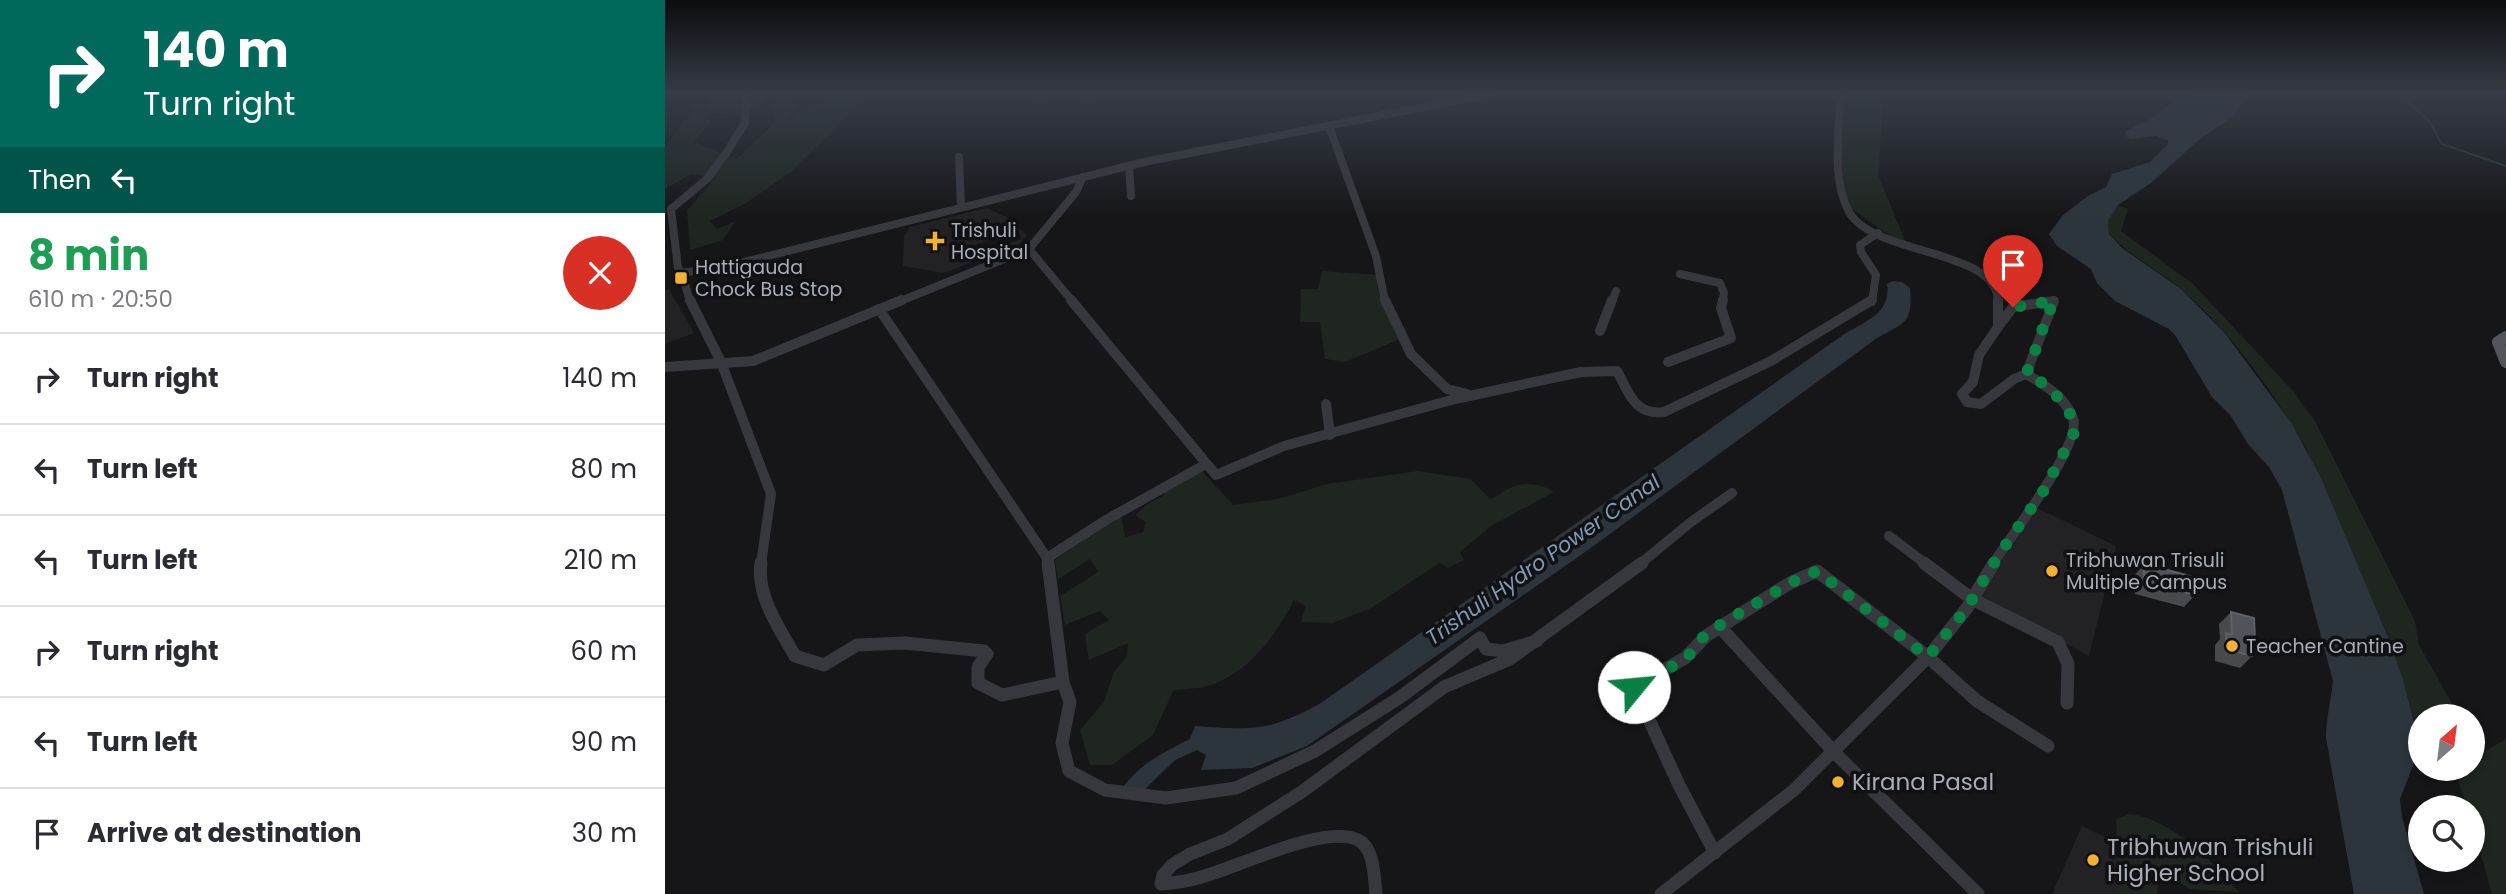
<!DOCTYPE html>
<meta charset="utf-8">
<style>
:root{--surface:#fff;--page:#f7f7f7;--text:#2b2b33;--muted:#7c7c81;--line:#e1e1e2}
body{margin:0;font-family:Poppins,sans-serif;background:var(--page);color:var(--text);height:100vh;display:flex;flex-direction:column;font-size:26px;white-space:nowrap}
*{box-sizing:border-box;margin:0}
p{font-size:23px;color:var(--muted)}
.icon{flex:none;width:38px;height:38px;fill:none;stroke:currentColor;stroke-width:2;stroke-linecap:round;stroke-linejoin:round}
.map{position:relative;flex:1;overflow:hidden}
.details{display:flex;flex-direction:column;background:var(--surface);width:665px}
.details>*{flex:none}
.guide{background:#00695c;color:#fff;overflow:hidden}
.needle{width:46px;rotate:28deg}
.buttons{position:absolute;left:1743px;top:704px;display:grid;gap:14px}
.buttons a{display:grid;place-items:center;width:77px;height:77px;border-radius:50%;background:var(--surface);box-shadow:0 4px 10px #0003;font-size:35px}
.pin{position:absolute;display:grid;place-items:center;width:60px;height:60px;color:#fff;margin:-72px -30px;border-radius:50% 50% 50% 0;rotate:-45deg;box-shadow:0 0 7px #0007}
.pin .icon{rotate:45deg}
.me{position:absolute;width:77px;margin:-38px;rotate:62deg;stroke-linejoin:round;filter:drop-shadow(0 0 5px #0008)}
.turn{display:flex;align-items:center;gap:24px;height:147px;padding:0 28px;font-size:32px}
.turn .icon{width:91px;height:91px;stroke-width:2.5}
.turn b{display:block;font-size:49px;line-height:60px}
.then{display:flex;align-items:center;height:66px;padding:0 28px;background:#0003;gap:14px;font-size:26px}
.round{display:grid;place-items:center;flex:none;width:74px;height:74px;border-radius:37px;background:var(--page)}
.summary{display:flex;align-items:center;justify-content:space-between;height:119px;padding:0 28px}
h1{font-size:42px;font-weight:700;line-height:52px;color:#1e9e55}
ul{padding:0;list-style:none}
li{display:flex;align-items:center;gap:21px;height:91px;padding:0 28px;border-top:2px solid var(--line)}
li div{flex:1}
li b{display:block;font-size:26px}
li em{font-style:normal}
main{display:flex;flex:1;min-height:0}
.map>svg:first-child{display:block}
</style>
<main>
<section class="details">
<div class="guide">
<div class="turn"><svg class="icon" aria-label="right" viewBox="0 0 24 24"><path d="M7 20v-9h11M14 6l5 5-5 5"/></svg><div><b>140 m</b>Turn right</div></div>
<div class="then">Then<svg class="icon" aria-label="left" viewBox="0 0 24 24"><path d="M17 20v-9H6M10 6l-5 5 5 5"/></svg></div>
</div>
<div class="summary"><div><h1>8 min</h1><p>610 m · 20:50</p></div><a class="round" style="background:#d93025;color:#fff"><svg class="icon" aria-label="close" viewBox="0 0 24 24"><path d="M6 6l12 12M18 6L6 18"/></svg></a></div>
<ul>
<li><svg class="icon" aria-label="right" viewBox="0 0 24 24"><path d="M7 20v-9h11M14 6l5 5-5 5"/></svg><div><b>Turn right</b></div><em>140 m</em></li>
<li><svg class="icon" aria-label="left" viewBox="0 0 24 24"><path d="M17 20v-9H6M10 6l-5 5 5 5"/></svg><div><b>Turn left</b></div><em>80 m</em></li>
<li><svg class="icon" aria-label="left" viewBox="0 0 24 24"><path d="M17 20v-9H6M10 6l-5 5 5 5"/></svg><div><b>Turn left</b></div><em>210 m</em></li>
<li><svg class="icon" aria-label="right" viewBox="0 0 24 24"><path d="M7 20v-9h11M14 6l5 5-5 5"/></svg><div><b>Turn right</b></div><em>60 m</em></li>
<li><svg class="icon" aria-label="left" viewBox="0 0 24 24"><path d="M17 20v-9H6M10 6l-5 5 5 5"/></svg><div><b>Turn left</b></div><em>90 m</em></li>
<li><svg class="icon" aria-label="arrive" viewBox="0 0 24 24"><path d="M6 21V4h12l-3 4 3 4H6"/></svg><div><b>Arrive at destination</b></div><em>30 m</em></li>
</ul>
</section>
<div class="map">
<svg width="1841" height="894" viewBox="0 0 1841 894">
<rect width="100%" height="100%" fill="#161618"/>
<g fill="#222225" fill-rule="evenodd">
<polygon points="47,93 99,93 100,104 62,114 49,113 41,108"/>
<path d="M322 208 343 218 362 235 355 244 279 273 238 266 239 237 245 227ZM353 231 357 239 300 257 297 249Z"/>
<polygon points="4,289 29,333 0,344 0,290"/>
<polygon points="1372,508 1451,546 1424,656 1313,596"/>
<polygon points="1417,826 1453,844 1454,881 1450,894 1387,894"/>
</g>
<g fill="#1e261f">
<polygon points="105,93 126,93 134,104 123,119 170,93 213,93 187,111 126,172 81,203 45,221 52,229 71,221 58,240 25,250 22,210 44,186 48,177 26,174 0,189 0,147 35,100 46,123 28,142 72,159 110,122"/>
<path d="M353 93H434L428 97 435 101 424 106C419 104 412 100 407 100 388 99 367 112 353 93Z"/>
<polygon points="1175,93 1207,93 1218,105 1213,175 1243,248 1181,205 1175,142"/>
<path d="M1453 205 1463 209 1456 231 1528 284 1629 392 1651 423 1750 621 1754 645 1794 716H1755V727L1748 718 1738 679 1722 635 1641 448C1608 392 1566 331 1516 289 1492 269 1465 256 1444 234L1443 221Z"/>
<polygon points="657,271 712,275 712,289 733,340 680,362 660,359 655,322 635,322 636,289 653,289"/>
<path d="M535 469 568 505 613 499 662 484 753 471 806 479 825 499C834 497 837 491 845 488 860 481 877 484 889 492L826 526 795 552 799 560 783 568 774 563 706 608 668 623 636 622 641 606 629 600C611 634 588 668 551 683 539 689 521 688 508 691L488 735 447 765H425L415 730 439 702 449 672 462 656 463 643 424 660 420 634 444 620 435 611 400 625 395 596 433 572 425 559 393 579 390 560 456 515 460 537 478 532 481 522 470 516 480 506 499 495 498 490Z"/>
<polygon points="1808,738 1817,753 1841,739 1841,894 1827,894 1808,826 1808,807 1802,807 1789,768 1808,768"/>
<path d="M1465 814C1504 818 1549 862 1574 892L1525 889 1507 878 1493 884 1492 894H1450L1454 881 1451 819Z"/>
</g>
<g fill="#2c353c">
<path d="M1531 93H1585L1569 116 1535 139 1486 183 1453 205 1443 221 1444 234 1457 248 1516 289 1559 332 1627 424 1656 478 1722 635 1738 679 1748 718 1754 750 1735 799 1737 817 1759 894H1689L1661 738C1661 718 1666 700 1668 681L1617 490 1604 467 1583 444 1566 416 1547 397 1510 335 1504 329 1450 301 1432 283 1426 269 1392 246 1384 234 1398 215 1423 196 1441 187 1447 174 1485 162 1503 144V141L1491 136 1465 139 1460 135 1461 131 1487 118 1508 102Z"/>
<path d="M1228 281 1237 282 1245 288C1248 324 1240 322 1212 338L923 550 642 746 587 768 536 770 541 755 532 750 510 760 477 792 456 790C474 764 497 753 525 739L530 726C589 730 603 732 656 703L1178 335C1199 322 1227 313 1222 284Z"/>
</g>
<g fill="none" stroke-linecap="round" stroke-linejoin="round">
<polyline stroke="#2c353c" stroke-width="2" points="1733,93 1764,121 1777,144 1841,166"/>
<g stroke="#37383d" stroke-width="8">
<path d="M1175 93C1175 131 1166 176 1183 210 1206 257 1333 247 1333 302"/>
<polyline points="664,126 711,256 720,302"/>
<polyline points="294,157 296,207"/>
<polyline points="464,166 466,196"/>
<polyline points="364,249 408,302"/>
<polyline points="17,273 67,265 479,162 830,93"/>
<polyline points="1015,274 1055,283 1059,293 1057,302"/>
<polyline points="25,302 17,273 13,268 6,209 42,179 61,153 80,123 81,93"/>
<polyline points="233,302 364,249 411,192 418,177"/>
<polyline points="947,302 951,291"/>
<polyline points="1207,302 1211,275 1196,252 1195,245 1213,233"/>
<polyline points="1381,302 1389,302"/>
</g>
<g stroke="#37383d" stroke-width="10">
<polyline points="25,300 56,362 106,494 96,564"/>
<path d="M406 300 551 475 619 446 790 399 916 372 952 371C964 393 970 416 999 412L1106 361 1207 300"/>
<polyline points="720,300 746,354 782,389 802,394"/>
<polyline points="214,309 382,558"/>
<polyline points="1333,327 1348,307 1389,301 1361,374"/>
<polyline points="935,331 947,300"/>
<polyline points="1003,362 1066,338 1056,308 1058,300"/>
<polyline points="0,367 88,361 237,300"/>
<polyline points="661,404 665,435"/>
<polyline points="1224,536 1261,564"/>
<polyline points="383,564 382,558 441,520 541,464"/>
<polyline points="975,564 1026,522 1067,493"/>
<path d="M1328 564C1344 538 1418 444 1408 418 1400 397 1379 384 1361 374L1349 379 1316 404 1302 402 1297 394 1308 382 1314 355 1333 327V300"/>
</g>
<g stroke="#37383d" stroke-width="13">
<path d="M96 563C91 596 115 629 130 656L159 665 192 645 240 643 319 651 322 654 313 667V683L337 695 398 682 405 702 397 743 404 771 440 790 501 798 571 788 650 751 734 698 815 638 821 649 838 651 872 641"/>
<polyline points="383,563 398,682"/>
<polyline points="1259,563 1307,599 1393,642 1403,664 1402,703"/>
<polyline points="1055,627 1125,583 1152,571 1263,657 1312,701 1383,746"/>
<polyline points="1050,853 1014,785 969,687 1020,658 1041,636 1055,627 1169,752 1313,894"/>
<path d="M711 894C709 878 710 848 693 840 661 824 577 865 543 875 528 880 512 883 496 884L498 875 507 865 525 854 563 839 638 791 779 687 845 659 977 563"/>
<polyline points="996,894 1129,790 1263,657 1302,608 1329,563"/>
</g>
<polyline stroke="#53555c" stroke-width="12" points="1841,337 1833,342 1841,362"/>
</g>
<g fill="#47494d">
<polygon points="1479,564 1530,595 1519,607 1470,594 1469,576"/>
<polygon points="1566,612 1590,641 1587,645 1587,656 1575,668 1550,661 1550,645 1555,639 1554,624"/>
</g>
<g fill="#525359" stroke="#5f6168" stroke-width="2">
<polygon points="1479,564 1529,577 1530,595 1479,582"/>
<polygon points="1566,612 1589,618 1590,641 1586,640 1587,656 1562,649 1561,633 1567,635"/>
</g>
<linearGradient id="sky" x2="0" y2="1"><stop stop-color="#0c0c0d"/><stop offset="0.43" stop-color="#363c48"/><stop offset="1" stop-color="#363c48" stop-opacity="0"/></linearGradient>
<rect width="1841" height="218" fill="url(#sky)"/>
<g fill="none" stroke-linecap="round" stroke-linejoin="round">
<path stroke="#0b8043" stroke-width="12" stroke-dasharray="0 21.6" d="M969 687 993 676 1028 652 1040 634 1125 583 1152 571 1263 657 1302 608 1333 556 1379 490 1409 433 1408 418 1385 387 1361 374C1372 350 1377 325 1389 301L1348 307"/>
</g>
<g fill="#f2b134" stroke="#111113" stroke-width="2.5">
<path d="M266.5 230.5h7v7h7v7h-7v7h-7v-7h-7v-7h7z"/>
<rect x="9" y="271" width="14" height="14" rx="3.5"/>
<circle cx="1387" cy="571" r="7"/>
<circle cx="1567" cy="646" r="7"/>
<circle cx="1173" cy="782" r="7"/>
<circle cx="1428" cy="860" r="7"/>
</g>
<g text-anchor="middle" stroke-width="7" stroke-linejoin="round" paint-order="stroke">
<g font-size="19" fill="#a8adb8" stroke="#111113" text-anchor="start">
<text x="286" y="237">Trishuli<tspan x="286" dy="22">Hospital</tspan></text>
<text x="30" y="274">Hattigauda<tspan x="30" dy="22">Chock Bus Stop</tspan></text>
<text x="1401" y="567">Tribhuwan Trisuli<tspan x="1401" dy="22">Multiple Campus</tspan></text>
<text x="1581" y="653">Teacher Cantine</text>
</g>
<g font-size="21" font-style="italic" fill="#7f9bb3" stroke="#111113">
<text transform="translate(878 560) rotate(-35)" y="7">Trishuli Hydro Power Canal</text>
</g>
<g font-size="23" fill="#a8adb8" stroke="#111113" text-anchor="start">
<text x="1187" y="790">Kirana Pasal</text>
<text x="1442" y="855">Tribhuwan Trishuli<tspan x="1442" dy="26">Higher School</tspan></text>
</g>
</g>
</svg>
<div class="buttons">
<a><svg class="needle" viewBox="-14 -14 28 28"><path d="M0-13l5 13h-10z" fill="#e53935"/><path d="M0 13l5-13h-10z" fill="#7c7c81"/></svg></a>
<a><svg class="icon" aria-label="search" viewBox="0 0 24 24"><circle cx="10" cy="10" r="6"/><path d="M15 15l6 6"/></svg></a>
</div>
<div class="pin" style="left:1348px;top:307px;background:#d93025"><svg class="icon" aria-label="arrive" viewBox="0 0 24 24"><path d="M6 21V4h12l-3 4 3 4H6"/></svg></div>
<svg class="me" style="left:969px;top:687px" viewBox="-20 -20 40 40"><circle r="19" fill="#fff"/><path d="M0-13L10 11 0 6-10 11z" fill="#0b8043"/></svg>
</div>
</main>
